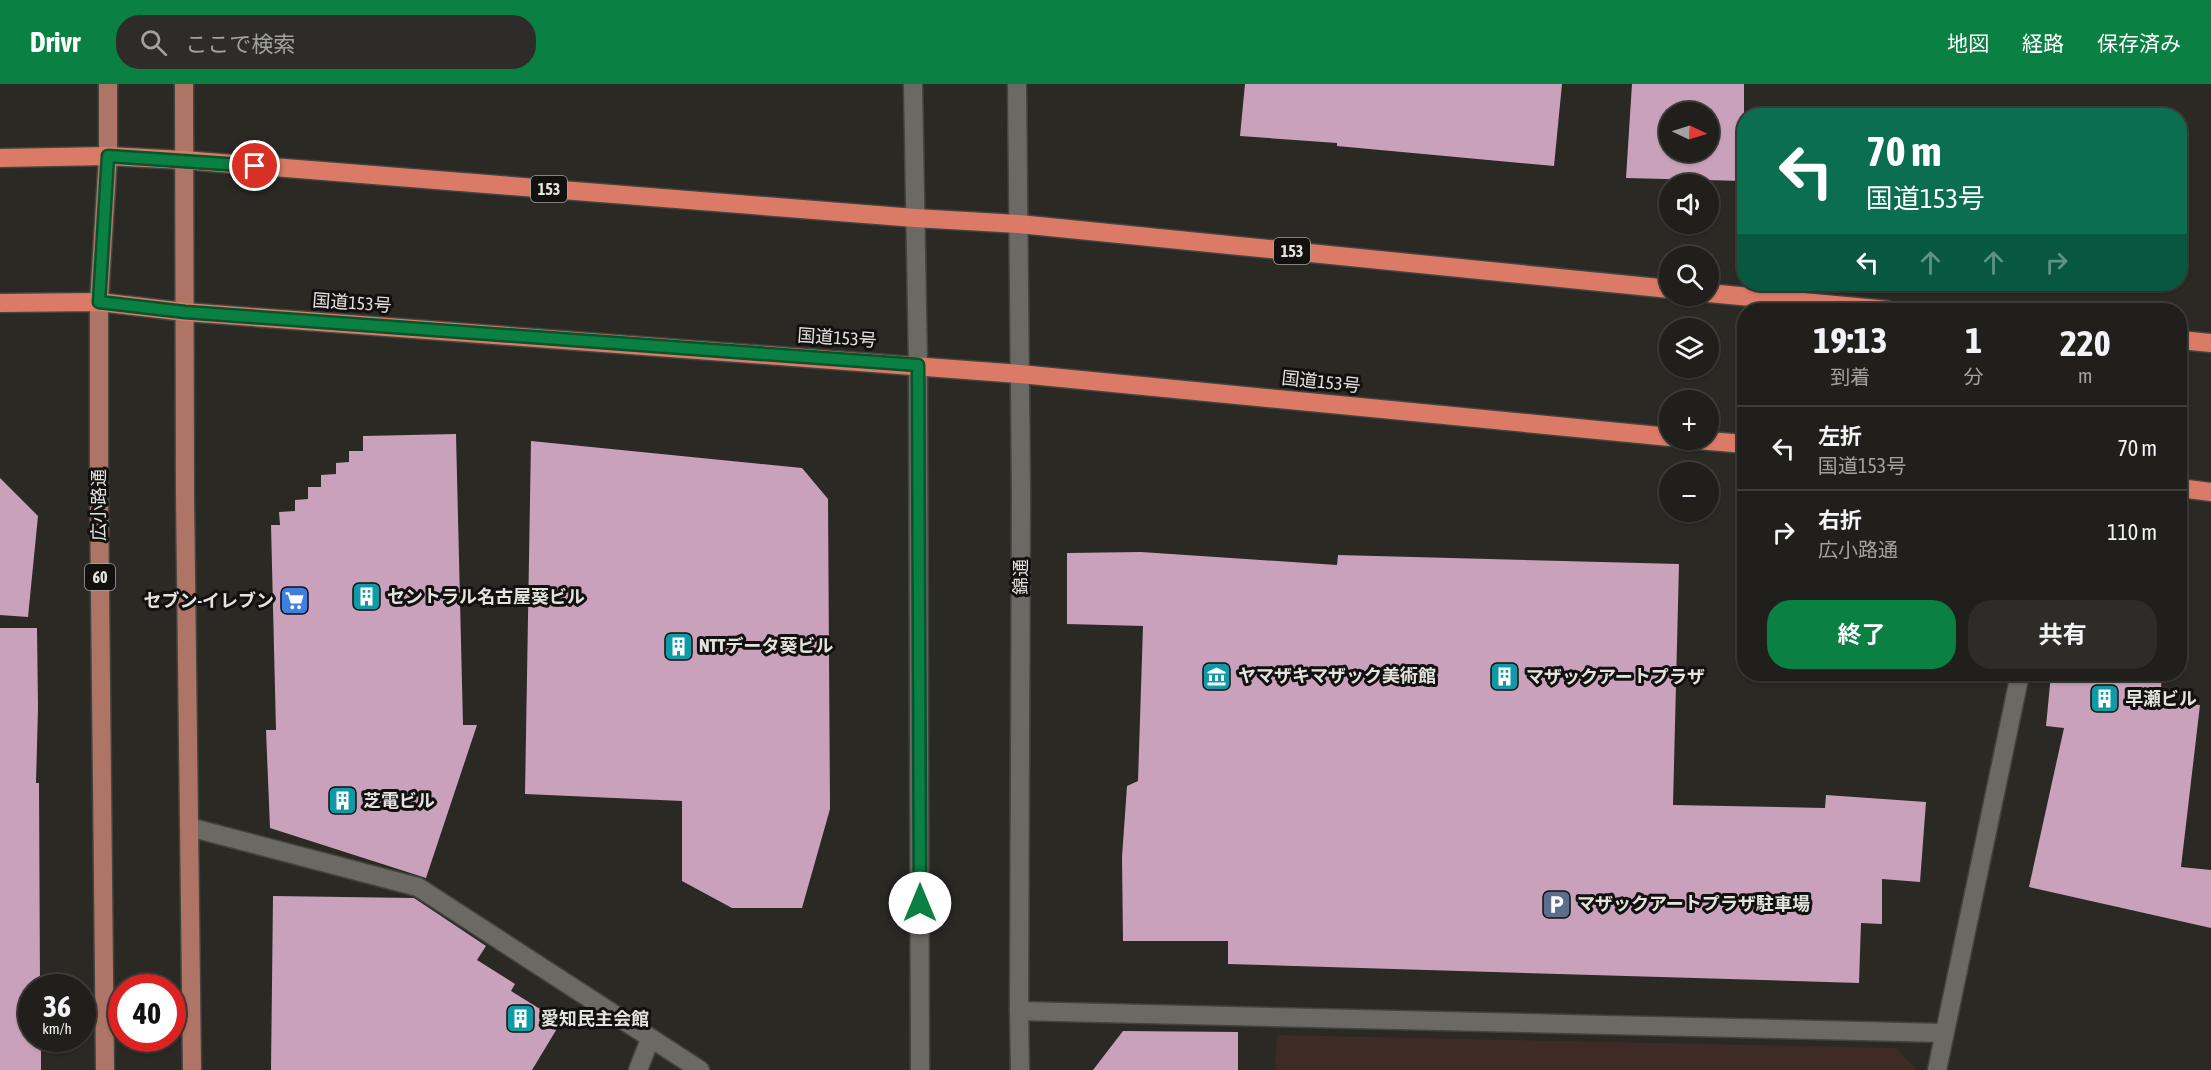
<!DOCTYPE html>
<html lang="ja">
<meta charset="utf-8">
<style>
:root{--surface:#201f1b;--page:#2d2c28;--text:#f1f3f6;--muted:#a2a2a3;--line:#3d3d3a;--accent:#0b8043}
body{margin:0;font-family:"Asap Condensed","Noto Sans JP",sans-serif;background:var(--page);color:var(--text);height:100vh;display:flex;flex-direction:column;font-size:22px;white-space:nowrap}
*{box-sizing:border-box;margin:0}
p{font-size:20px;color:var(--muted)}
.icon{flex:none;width:33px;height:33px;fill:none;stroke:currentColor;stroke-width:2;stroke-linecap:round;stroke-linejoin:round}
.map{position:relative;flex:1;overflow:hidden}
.drawer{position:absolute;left:1737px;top:219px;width:450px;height:378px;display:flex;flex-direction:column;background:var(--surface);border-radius:24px;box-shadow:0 2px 4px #0004,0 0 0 2px var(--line)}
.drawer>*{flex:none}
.top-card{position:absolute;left:1737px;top:24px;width:450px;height:183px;border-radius:24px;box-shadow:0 2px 4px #0004,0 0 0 2px var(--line);background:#0b6e4f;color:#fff;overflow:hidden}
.needle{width:39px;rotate:94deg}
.fabs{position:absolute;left:1659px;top:18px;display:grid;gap:12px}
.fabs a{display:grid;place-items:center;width:60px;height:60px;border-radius:50%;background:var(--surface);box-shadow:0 2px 4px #0004,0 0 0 2px var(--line);font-size:30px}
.speed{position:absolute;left:18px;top:890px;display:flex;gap:12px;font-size:30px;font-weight:700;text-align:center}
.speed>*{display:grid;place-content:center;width:78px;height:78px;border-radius:50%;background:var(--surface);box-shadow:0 2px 4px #0004,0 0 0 2px var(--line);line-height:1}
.speed small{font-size:15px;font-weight:400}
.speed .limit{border:9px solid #d22;background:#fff;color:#111}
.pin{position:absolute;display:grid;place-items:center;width:51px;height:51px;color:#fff;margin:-26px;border:3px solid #fff;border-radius:50%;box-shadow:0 2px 6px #0007}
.me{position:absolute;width:66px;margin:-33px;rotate:0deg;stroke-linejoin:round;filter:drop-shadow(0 0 4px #0008)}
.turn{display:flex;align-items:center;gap:21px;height:126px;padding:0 30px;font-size:27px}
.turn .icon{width:78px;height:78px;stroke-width:2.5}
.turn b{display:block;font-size:42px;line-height:51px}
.lanes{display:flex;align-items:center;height:57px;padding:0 30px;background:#0003;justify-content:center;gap:30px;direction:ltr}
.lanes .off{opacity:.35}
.eta{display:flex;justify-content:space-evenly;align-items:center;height:102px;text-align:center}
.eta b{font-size:36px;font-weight:700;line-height:42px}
.action{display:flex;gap:12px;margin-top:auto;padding:12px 30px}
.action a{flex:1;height:69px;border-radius:24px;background:var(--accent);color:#fff;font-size:24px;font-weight:700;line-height:69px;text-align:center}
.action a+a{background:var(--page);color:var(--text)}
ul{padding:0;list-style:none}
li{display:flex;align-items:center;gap:18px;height:84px;padding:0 30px;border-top:2px solid var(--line)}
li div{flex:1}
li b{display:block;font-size:22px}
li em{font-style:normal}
header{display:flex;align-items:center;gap:36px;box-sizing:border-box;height:84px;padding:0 30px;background:var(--accent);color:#fff}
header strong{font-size:28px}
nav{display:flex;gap:33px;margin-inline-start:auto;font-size:21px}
.search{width:420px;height:54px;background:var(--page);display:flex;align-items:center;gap:15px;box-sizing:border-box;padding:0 21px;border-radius:24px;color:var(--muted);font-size:22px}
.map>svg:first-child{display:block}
</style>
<header>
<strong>Drivr</strong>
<div class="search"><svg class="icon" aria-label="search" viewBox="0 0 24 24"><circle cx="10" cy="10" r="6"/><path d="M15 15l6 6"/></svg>ここで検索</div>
<nav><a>地図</a><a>経路</a><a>保存済み</a></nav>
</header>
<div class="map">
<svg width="2211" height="986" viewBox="0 0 2211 986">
<rect width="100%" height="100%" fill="#2a2924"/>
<polygon fill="#3e2b25" points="1277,951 1896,964 1917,986 1275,986"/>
<g fill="#c9a1bb" fill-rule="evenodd">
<polygon points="1245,0 1562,0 1554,82 1337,62 1337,59 1240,52"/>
<path d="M1632 0H1744V97L1626 94ZM1670 28H1708V68H1670Z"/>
<polygon points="456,350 463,641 477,641 426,794 270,744 266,646 276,646 271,441 280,441 279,428 295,427 295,416 308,415 308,403 321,403 321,391 336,390 336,379 349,378 349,367 363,367 363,352"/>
<polygon points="531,357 802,384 828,415 830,725 802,824 732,824 682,797 682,717 525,710"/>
<polygon points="0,394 38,432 28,533 0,531"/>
<polygon points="1141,468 1337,481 1338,471 1679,480 1673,721 1825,724 1826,711 1926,718 1920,798 1882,795 1882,840 1861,839 1859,899 1228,880 1228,857 1123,857 1122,773 1127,702 1138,697 1143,542 1067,540 1067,469"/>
<polygon points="0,544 37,544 38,624 36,699 39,699 40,903 32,903 32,954 41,954 41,986 0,986"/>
<polygon points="2051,590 2162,590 2160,618 2200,621 2181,783 2211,786 2211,844 2029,803 2064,644 2046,642"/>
<polygon points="273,812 414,814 486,862 477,876 515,900 511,907 561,938 532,986 271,986"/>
<polygon points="1123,947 1238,948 1238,986 1093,986"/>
</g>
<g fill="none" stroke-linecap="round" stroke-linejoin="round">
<defs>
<g id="minor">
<polyline points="913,0 918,281 920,986"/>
<polyline points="1017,0 1021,409 1019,927 1020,986"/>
<polyline points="189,743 418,803 700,986"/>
<polyline points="1019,927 1943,949"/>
<polyline points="638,986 650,955"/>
<polyline points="1937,986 2020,590"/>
</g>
<g id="major">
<polyline points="184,0 185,411 192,986"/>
<polyline points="105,986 99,410 99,218 108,72 108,0"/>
</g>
<g id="highway">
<polyline points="0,74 108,72 184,76 915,134 1019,140 1670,205"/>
<polyline points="1708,209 1888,226"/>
<polyline points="0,219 99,218 185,228 1020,290 1670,353"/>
<polyline points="2180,256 2211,259"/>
<polyline points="1698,356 1744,360"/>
<polyline points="2180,404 2211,408"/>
</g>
</defs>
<use href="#minor" stroke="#44443f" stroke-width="21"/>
<use href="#major" stroke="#44443f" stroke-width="21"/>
<use href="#highway" stroke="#44443f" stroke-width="21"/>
<use href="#minor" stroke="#6a6963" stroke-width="18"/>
<use href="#major" stroke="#ae7465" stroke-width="18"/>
<use href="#highway" stroke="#db7b67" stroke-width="18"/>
</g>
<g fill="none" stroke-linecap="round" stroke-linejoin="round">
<defs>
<polyline id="route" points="255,82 108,72 99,218 185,228 918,281 920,819"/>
</defs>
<use href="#route" stroke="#07532c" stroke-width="15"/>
<use href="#route" stroke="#0b8043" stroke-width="10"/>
</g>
<defs>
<symbol id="building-square" viewBox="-11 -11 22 22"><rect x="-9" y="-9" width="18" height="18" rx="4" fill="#0f9aa8" stroke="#12110f"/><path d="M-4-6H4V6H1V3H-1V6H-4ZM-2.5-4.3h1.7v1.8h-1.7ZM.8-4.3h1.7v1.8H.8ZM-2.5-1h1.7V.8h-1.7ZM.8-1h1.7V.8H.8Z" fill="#fff"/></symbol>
<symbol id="supermarket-square" viewBox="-11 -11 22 22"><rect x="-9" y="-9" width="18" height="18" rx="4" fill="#3f7fe0" stroke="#12110f"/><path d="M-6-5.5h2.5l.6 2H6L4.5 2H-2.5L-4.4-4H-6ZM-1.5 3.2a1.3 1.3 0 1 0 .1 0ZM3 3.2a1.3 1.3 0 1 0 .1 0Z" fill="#fff"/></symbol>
<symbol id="museum-square" viewBox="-11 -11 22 22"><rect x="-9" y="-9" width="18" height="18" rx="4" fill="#0f9aa8" stroke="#12110f"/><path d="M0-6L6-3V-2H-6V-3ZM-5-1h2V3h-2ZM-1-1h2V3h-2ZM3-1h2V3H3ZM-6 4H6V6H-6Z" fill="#fff"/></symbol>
<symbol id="parking-square" viewBox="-11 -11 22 22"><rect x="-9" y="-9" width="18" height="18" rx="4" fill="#5c6f8a" stroke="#12110f"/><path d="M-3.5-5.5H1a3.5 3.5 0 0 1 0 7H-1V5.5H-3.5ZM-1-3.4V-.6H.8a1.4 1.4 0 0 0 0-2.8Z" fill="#fff"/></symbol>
</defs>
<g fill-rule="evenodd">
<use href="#building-square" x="350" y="496" width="33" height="33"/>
<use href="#supermarket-square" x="278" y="500" width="33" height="33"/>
<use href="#building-square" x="662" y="546" width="33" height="33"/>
<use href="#museum-square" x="1200" y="576" width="33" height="33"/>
<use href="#building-square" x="1488" y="576" width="33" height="33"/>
<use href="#building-square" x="2088" y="598" width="33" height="33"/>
<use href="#building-square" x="326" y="700" width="33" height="33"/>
<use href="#parking-square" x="1540" y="804" width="33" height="33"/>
<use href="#building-square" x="504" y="918" width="33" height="33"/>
</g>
<g text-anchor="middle" stroke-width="6" stroke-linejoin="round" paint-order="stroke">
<g fill="#12110f" stroke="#a4a4a1" stroke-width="1.5">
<rect x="531" y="92" width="36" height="26" rx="4.5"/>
<rect x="1274" y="154" width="36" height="26" rx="4.5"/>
<rect x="85" y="480" width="30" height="26" rx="4.5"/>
</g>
<g font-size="16" font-weight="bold" fill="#e3e3df">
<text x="549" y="111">153</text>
<text x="1292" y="173">153</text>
<text x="100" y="499">60</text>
</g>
<g font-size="18" fill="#e3e3df" stroke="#12110f">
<text transform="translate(352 219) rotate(4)" y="6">国道153号</text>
<text transform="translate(837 254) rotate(4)" y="6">国道153号</text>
<text transform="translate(1321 298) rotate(6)" y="6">国道153号</text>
<text transform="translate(99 421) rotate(-90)" y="6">広小路通</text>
<text transform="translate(1021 493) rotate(-90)" y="6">錦通</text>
</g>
<g font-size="18" font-weight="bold" fill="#e3e3df" stroke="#12110f" text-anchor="start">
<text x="387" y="519">セントラル名古屋葵ビル</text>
<text x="274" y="523" text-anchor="end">セブン-イレブン</text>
<text x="699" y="568">NTTデータ葵ビル</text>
<text x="1238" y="598">ヤマザキマザック美術館</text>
<text x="1526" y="599">マザックアートプラザ</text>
<text x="2125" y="621">早瀬ビル</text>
<text x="363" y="723">芝電ビル</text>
<text x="1577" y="826">マザックアートプラザ駐車場</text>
<text x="541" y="941">愛知民主会館</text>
</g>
</g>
</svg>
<div class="fabs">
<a><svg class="needle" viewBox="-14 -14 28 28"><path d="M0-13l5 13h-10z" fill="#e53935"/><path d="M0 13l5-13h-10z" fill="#a2a2a3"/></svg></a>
<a><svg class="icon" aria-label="sound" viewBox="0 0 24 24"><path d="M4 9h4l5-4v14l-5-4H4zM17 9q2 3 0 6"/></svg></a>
<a><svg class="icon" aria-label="search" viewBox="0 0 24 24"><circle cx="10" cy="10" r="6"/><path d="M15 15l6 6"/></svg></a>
<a><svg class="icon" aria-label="layers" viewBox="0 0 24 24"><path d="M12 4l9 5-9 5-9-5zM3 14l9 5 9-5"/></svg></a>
<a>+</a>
<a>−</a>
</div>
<div class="speed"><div>36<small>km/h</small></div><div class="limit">40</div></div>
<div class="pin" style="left:255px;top:82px;background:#d93025"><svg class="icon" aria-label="arrive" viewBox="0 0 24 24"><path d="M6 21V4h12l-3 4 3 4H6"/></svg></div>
<svg class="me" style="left:920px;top:819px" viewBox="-20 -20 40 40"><circle r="19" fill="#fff"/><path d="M0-13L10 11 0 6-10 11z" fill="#0b8043"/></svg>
<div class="top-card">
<div class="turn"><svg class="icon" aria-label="left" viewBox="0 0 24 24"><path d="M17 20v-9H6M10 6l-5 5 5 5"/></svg><div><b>70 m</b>国道153号</div></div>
<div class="lanes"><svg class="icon" aria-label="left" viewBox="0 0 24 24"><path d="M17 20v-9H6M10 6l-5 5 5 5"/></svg><svg class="icon off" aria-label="ahead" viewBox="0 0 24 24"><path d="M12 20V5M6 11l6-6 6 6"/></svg><svg class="icon off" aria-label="ahead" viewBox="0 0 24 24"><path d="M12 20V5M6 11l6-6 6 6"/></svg><svg class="icon off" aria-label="right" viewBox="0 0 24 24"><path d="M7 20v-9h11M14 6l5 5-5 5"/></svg></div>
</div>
<section class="drawer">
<div class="eta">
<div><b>19:13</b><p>到着</p></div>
<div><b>1</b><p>分</p></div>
<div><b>220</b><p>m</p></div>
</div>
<ul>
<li><svg class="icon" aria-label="left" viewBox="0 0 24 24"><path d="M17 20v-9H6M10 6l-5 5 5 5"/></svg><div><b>左折</b><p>国道153号</p></div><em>70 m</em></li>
<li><svg class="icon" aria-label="right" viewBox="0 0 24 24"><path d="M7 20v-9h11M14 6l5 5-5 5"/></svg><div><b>右折</b><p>広小路通</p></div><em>110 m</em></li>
</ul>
<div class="action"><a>終了</a><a>共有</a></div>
</section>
</div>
